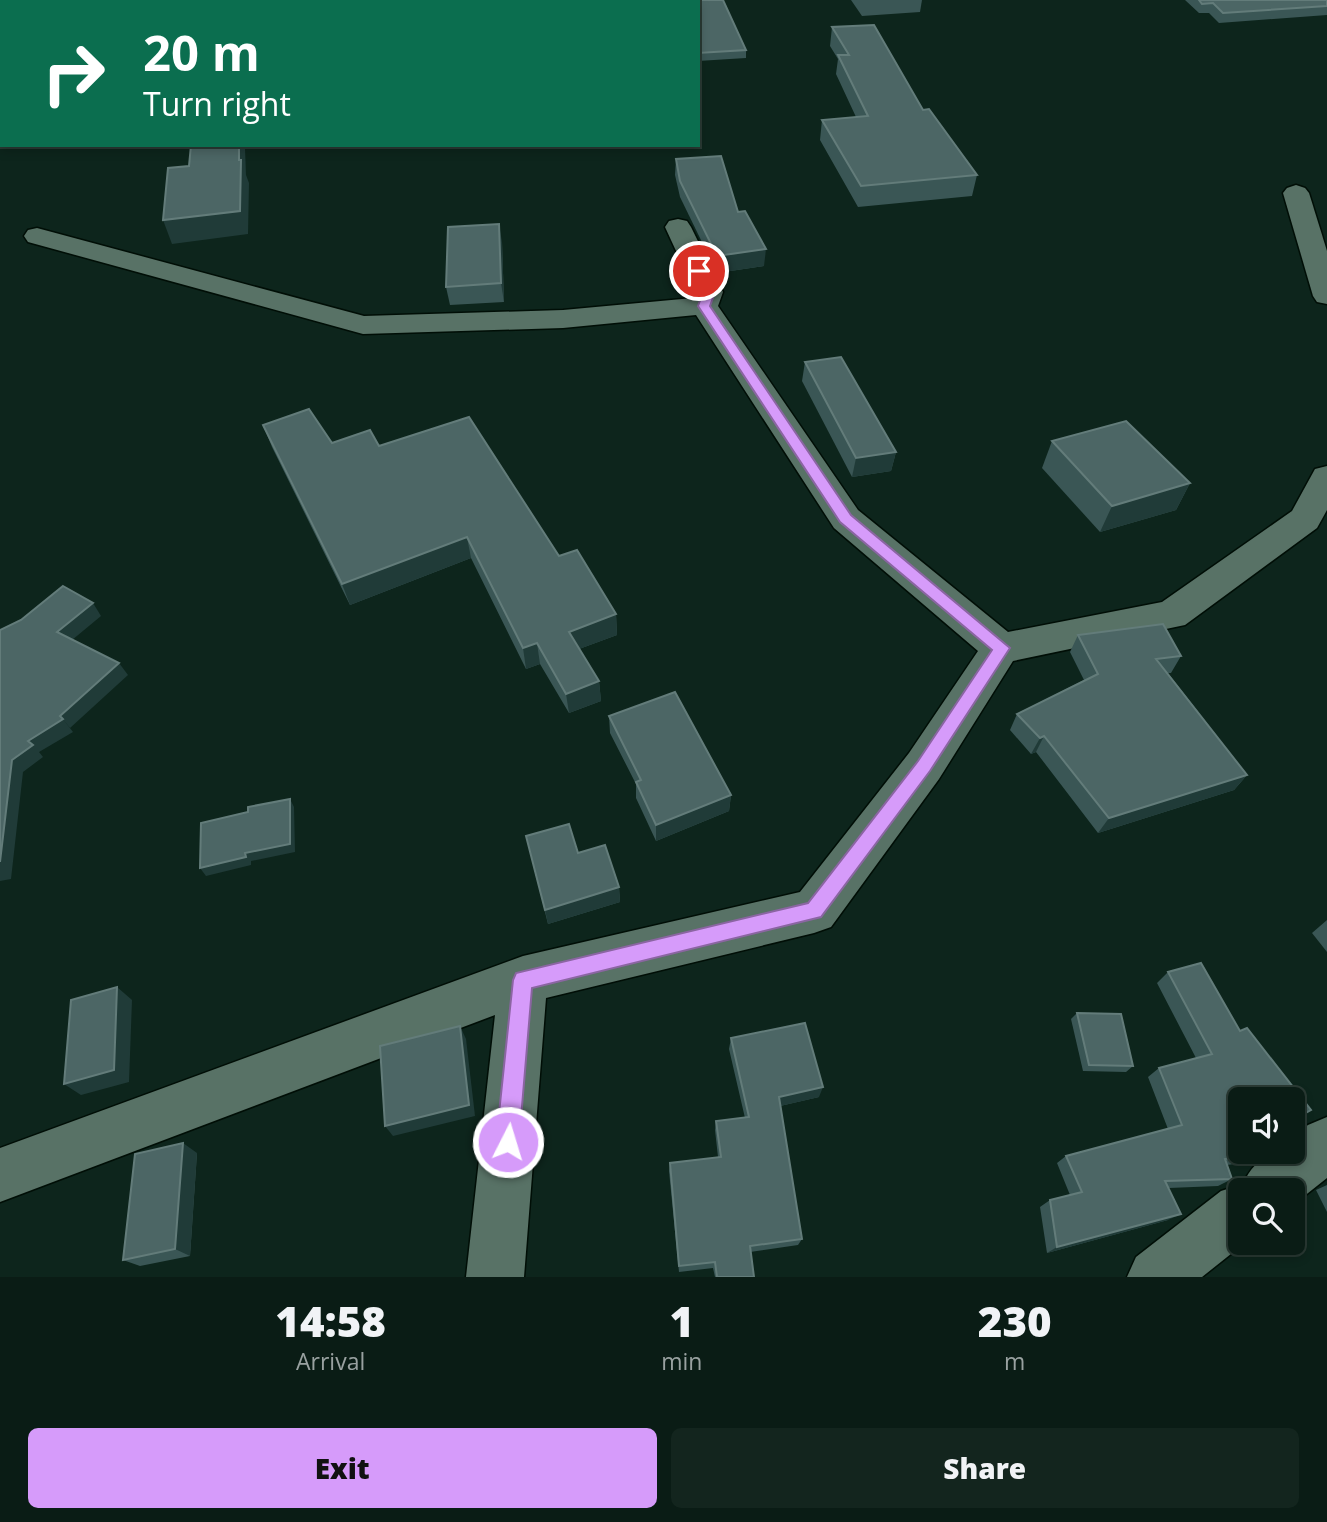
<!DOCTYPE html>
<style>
:root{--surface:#0a1c15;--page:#13251e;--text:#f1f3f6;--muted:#99a1a0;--line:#2a3a34;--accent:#d69bfa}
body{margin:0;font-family:"Open Sans",sans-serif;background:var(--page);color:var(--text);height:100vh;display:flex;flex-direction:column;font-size:26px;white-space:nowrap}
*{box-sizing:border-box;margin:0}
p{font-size:23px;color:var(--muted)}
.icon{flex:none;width:38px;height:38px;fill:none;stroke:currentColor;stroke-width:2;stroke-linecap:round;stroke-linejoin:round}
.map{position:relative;height:1277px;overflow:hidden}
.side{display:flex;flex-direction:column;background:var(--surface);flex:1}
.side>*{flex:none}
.guide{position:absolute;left:0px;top:0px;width:700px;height:147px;box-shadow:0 4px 10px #0003,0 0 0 2px var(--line);background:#0b6e4f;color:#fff;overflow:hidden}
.controls{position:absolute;left:1228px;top:1087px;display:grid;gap:14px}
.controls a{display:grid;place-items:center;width:77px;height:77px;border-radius:10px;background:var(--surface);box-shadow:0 4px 10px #0003,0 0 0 2px var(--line);font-size:35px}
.pin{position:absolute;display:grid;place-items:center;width:60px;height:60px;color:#fff;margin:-30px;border:4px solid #fff;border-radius:50%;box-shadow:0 2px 7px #0007}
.me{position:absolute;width:77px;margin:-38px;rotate:5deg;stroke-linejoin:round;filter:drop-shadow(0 0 5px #0008)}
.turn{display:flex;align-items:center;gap:24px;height:147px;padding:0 28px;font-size:32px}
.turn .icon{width:91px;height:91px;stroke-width:2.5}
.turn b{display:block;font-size:49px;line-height:60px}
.eta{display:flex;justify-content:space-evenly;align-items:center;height:119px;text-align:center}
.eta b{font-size:42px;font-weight:800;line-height:49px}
.button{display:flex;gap:14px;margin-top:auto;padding:14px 28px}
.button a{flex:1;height:80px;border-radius:10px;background:var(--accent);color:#111;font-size:28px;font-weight:800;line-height:80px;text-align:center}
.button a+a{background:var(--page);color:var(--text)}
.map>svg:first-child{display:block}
</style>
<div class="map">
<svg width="1327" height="1277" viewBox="0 0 1327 1277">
<rect width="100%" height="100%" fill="#0d251c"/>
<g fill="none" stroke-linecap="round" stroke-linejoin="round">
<defs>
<g id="minor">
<polygon points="1296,185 1305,188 1309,193 1327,251 1327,304 1317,302 1313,296 1283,193 1287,188"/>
<polygon points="678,219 687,221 691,227 723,292 718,306 858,510 1008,632 1162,602 1292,511 1315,469 1327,466 1327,510 1317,528 1185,625 1013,661 939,779 831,927 814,933 546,998 524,1277 466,1277 495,1015 0,1202 0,1148 523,956 800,892 909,753 978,651 834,528 696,315 563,328 363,334 28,242 24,236 28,230 37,228 364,316 563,310 693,298 695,292 665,227 669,221"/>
<path d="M1327 1117V1178L1293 1205V1190H1241V1242H1246L1202 1277H1127L1136 1257 1221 1191 1243 1184C1253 1161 1269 1152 1293 1152V1136L1308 1125Z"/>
</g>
</defs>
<use href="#minor" stroke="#000e06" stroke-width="3"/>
<use href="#minor" fill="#587266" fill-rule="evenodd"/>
</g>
<g fill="#3a5655">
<polygon points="658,0 723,0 746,50 746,58 698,61 698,2 659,2"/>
<polygon points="851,0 922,0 920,12 862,16"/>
<polygon points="1185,0 1327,0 1327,15 1219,23 1209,13 1199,13"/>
<polygon points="832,27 923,110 977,175 972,196 858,207 820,140 822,120 856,117 836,74 838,59 830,46"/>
<polygon points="676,159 738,212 764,266 717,273 680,197 675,175"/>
<polygon points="502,242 504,302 450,305 446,287"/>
<polygon points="805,362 896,452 891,471 852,477 802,381"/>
<polygon points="263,425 332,443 379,446 559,556 616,614 617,635 579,649 599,681 601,701 569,713 540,664 526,669 471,558 350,605 272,447"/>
<polygon points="1052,441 1190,483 1176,510 1100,532 1042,468"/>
<polygon points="1078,635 1181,656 1171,673 1168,673 1247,775 1234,790 1098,833 1036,752 1031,754 1010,730 1017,714 1084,680 1070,652"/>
<polygon points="609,716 731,795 729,811 656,841 636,798 636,784 610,733"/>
<polygon points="526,836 578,853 619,887 620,902 548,924"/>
<polygon points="1327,920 1327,952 1312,933"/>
<polygon points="1168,972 1271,1153 1256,1161 1227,1165 1232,1179 1218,1186 1169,1188 1168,1220 1047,1253 1040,1207 1050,1200 1070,1195 1057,1163 1066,1156 1168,1129 1148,1077 1159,1068 1196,1058 1157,983"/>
<polygon points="1077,1013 1133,1066 1126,1072 1083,1071 1071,1019"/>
<polygon points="731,1038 819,1097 780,1106 802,1239 798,1245 750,1252 754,1277 715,1277 713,1268 679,1272 669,1171 670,1163 718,1157 715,1130 716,1121 745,1118 729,1049"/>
<polygon points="197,1153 190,1256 140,1266 123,1260"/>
<polygon points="1327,1185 1327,1212 1316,1190"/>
</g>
<g fill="#203b38">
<rect x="0" y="76" width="2" height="12"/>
<polygon points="239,145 245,145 245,148 246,175 249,183 248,234 172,244 163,220 239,160"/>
<polygon points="499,224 502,242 504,302 501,283"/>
<polygon points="766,249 764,266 717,273 717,256"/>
<polygon points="896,452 891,471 852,477 856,458"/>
<polygon points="1190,483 1176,510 1100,532 1112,506"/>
<polygon points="467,537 471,558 350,605 342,584"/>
<polygon points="93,603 101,616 66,645 57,632"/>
<polygon points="616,614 617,635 571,652 569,632"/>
<polygon points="537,643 540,664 526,669 523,648"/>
<polygon points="119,663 128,675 70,728 60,716"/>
<polygon points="599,681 601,701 569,713 566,694"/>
<polygon points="63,719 73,732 39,752 43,757 23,772 11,879 0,881 0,862 12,760 28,741"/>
<polygon points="1044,736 1036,752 1031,754 1040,738"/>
<polygon points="1247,775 1234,790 1098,833 1109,818"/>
<polygon points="731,795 729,811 656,841 656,825"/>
<polygon points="290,799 294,807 295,852 251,861 251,865 206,876 200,868 245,853"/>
<polygon points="619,887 620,902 548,924 545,910"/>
<polygon points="117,987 132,1000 129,1082 81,1095 64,1084"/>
<polygon points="460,1026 466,1039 475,1116 393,1136 385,1126"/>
<polygon points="823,1087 819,1097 776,1107 779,1097"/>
<polygon points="183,1143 197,1153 190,1256 175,1249"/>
<polygon points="1181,1214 1168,1220 1047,1253 1057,1247"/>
</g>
<g fill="#4c6665" stroke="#637c7a" stroke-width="2">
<polygon points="0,0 138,0 138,1 2,2 2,76 0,76"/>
<polygon points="663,0 723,0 746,50 698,53 698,2 665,2"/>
<polygon points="1199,0 1327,0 1327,6 1223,13 1213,3 1202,4"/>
<polygon points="874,25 923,110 929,109 977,175 861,186 822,120 868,116 838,55 849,55 832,27"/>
<polygon points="191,145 239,145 239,160 241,160 240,211 163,220 168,168 189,166"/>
<polygon points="721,156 738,212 745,211 766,249 717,256 680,181 676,159"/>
<polygon points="499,224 501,283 446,287 448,227"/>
<polygon points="841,357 896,452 856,458 805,362"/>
<polygon points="309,409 332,443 370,430 379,446 469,417 559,556 577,550 616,614 569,632 599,681 566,694 537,643 523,648 467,537 342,584 263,425"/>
<polygon points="1126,421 1190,483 1112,506 1052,441"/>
<polygon points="63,586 93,603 57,632 119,663 60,716 63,719 28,741 33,745 12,760 0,862 0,630 21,620"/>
<polygon points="1163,624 1181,656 1156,659 1247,775 1109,818 1044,736 1040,738 1017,714 1098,674 1078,635"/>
<polygon points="675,692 731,795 656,825 636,782 641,780 609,716"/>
<polygon points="290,799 290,844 245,853 246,857 200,868 201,823 248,812 248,807"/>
<polygon points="569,824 578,853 605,845 619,887 545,910 526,836"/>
<polygon points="1201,963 1240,1031 1247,1028 1311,1110 1293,1120 1293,1099 1241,1099 1241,1152 1273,1152 1271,1153 1225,1159 1232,1179 1165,1181 1181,1214 1057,1247 1050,1200 1082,1192 1066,1156 1182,1125 1159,1068 1212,1054 1168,972"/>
<polygon points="117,987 114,1070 64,1084 71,1000"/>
<polygon points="1077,1013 1121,1014 1133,1066 1089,1065"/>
<polygon points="805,1023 823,1087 779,1097 802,1239 750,1246 754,1277 717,1277 715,1262 679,1266 670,1163 721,1157 716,1121 749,1117 731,1038"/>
<polygon points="460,1026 469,1105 385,1126 380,1046"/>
<polygon points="183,1143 175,1249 123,1260 135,1154"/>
</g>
<polygon fill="#d69bfa" stroke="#8b65a2" stroke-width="2" points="695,268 703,268 715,292 710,306 851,515 1010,648 930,771 821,917 532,988 519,1142 515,1150 508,1153 500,1150 496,1142 513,980 516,973 808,903 918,761 992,650 840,522 698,306 703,292 693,271"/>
</svg>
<div class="controls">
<a><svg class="icon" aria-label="sound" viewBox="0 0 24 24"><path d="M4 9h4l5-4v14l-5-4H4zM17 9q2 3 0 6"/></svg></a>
<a><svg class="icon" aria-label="search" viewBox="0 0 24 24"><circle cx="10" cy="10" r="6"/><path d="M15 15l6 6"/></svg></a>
</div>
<div class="pin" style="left:699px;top:271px;background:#d93025"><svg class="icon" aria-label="arrive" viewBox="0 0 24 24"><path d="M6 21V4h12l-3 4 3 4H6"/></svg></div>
<svg class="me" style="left:508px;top:1142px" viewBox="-20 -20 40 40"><circle r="17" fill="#d69bfa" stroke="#fff" stroke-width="3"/><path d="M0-11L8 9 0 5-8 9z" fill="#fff"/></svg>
<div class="guide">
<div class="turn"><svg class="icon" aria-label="right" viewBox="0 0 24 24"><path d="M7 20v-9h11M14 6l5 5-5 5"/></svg><div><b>20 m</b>Turn right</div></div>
</div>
</div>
<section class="side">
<div class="eta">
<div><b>14:58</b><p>Arrival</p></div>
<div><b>1</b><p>min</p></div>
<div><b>230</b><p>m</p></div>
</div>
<div class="button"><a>Exit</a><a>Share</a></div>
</section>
